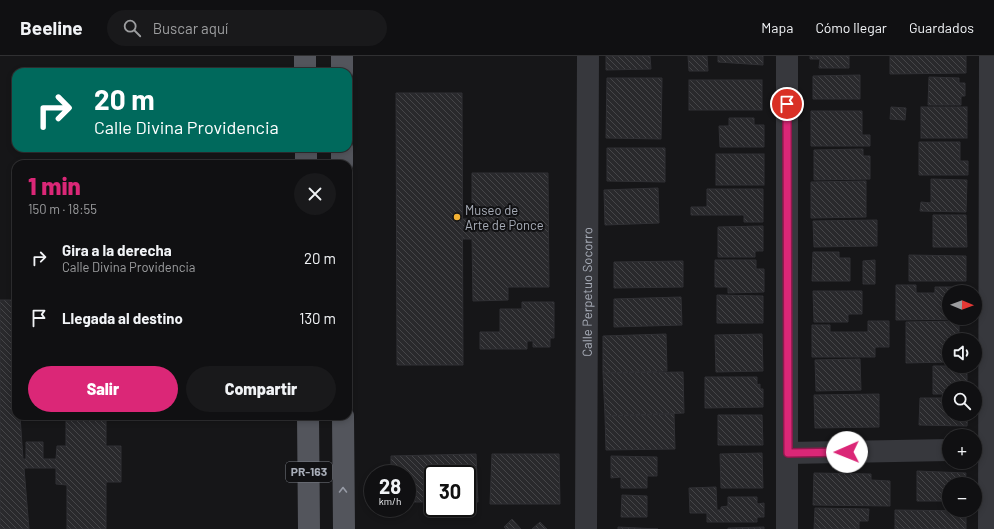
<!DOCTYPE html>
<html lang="es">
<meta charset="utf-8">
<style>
:root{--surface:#101012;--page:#19191b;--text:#f1f3f6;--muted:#9c9d9f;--line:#303032;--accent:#db2777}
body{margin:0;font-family:Barlow,sans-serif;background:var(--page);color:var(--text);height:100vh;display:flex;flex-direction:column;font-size:15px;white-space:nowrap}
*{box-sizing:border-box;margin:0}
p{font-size:13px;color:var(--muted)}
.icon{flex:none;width:22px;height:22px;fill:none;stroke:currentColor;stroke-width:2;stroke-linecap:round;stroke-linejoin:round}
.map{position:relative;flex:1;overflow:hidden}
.drawer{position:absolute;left:12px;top:104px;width:340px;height:260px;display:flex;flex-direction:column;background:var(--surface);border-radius:12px;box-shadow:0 2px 6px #0003,0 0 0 1px var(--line)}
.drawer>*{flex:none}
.guide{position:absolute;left:12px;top:12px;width:340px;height:84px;border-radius:12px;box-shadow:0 2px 6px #0003,0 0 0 1px var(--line);background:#00695c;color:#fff;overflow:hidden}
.needle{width:26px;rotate:91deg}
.fabs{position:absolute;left:942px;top:229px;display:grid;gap:8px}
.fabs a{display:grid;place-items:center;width:40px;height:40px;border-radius:50%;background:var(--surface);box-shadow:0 2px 6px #0003,0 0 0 1px var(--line);font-size:20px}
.speed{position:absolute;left:364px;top:409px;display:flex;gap:8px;font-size:20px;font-weight:700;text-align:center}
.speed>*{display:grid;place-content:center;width:52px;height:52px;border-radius:50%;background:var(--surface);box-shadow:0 2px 6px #0003,0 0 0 1px var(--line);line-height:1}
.speed small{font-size:10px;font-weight:400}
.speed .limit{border:2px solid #111;border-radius:6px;background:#fff;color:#111}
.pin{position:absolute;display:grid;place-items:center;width:34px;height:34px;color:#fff;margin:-17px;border:2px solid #fff;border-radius:50%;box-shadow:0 1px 4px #0007}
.me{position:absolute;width:44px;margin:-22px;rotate:269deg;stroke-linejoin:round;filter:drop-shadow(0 0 3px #0008)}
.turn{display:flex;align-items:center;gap:14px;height:84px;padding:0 16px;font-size:18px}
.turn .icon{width:52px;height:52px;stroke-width:2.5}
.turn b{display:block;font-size:28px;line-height:34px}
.round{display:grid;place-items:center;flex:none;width:42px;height:42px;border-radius:21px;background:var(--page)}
.overview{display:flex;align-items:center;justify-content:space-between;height:68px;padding:0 16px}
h1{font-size:24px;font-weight:800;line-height:30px;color:var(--accent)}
.cta{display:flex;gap:8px;margin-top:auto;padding:8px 16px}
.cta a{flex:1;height:46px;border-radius:24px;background:var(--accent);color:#fff;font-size:16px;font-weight:800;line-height:46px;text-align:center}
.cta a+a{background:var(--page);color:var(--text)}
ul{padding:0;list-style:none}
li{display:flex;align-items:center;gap:12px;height:60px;padding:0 16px}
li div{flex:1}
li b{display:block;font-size:15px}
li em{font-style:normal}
header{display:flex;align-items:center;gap:24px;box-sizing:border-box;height:56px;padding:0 20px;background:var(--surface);border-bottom:1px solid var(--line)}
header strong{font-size:19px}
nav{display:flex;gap:22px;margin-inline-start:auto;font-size:14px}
.search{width:280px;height:36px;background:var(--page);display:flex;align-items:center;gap:10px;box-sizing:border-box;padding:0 14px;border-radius:22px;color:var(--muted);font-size:15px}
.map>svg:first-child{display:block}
</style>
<header>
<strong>Beeline</strong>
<div class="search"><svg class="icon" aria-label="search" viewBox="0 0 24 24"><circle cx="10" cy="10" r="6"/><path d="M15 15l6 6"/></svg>Buscar aquí</div>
<nav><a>Mapa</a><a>Cómo llegar</a><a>Guardados</a></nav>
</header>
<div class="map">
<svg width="994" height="473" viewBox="0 0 994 473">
<defs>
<pattern id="building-back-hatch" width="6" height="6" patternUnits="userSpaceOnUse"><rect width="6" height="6" fill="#29292c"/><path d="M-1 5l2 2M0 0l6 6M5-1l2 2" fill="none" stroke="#454548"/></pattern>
</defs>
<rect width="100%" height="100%" fill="#161618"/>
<g fill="url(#building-back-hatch)" stroke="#303034">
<polygon points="606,0 650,0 651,13 606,14"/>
<polygon points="688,0 707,0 708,15 689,15"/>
<polygon points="718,0 763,0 763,9 718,6"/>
<polygon points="810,0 849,0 849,12 819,12 820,3 810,3"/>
<polygon points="890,0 966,0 966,17 890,18"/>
<polygon points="860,19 860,43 813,43 813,20"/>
<polygon points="929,21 959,22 959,27 965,27 965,40 961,40 961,49 928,49"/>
<polygon points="607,22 662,22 661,83 606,82"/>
<rect x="689" y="24" width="73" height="30"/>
<polygon points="396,37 462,37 463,309 397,309"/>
<polygon points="891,51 906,52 905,64 890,63"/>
<rect x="921" y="51" width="46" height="31"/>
<polygon points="811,55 862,55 862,79 870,79 870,90 811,90"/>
<polygon points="729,62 754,62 754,69 764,69 764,91 720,91 719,70 729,70"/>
<polygon points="919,86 960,86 960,105 968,105 968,119 919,119"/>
<polygon points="607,92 665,92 665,126 607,125"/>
<polygon points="863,93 863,100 870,100 870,123 814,124 814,94"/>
<rect x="716" y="98" width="48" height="31"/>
<polygon points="472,117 548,117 549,231 508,231 508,244 473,245 472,183 462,183 462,163 472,163"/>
<polygon points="931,123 967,124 966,156 920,155 921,146 931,147"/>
<polygon points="866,125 866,161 811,162 811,126"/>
<polygon points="658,132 659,167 605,169 604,134"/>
<polygon points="707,133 763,133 763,166 744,166 744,159 691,159 691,151 707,151"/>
<polygon points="933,159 966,159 967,191 933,191"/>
<polygon points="877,164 877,190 814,191 813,165"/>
<polygon points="763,170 763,195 755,195 755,201 718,201 718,171"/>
<polygon points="813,196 839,196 839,202 850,202 850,225 812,225"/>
<polygon points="909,199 966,200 966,225 909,225"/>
<polygon points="715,204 756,204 756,213 764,213 764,236 728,237 728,231 715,231"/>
<polygon points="875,204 875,228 863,228 863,205"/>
<polygon points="683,205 683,231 614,232 614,206"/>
<polygon points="896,229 916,229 916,237 935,237 935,231 966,231 966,236 949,236 949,262 966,263 896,264"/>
<polygon points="813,235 862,235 862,258 848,258 848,266 814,266"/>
<polygon points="717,239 763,240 763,267 717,267"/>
<polygon points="681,241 682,269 614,271 614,243"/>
<polygon points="0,244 13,244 16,290 16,360 20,360 23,403 26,403 26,386 43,386 43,403 56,403 57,390 66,390 66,360 106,360 106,390 121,390 121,426 106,426 106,473 67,473 67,429 56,428 56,412 24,412 29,473 0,473"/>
<polygon points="522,246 554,246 554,282 550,282 550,291 533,291 533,285 527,285 527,293 480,293 480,276 500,276 500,253 522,253"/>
<polygon points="868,265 889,265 889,291 875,291 875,301 812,301 812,269 830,269 830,276 868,276"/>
<polygon points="959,265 959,282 965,282 965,284 949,284 949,306 906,307 906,266"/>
<polygon points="666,278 667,315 603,317 603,280"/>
<polygon points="762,278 763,315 716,316 715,279"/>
<polygon points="860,303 861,334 816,335 815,304"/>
<polygon points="933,310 961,310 961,318 967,317 967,332 949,332 949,338 933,338"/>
<polygon points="683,316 684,357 605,360 603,317"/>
<polygon points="705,321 757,321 757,329 760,328 760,333 763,333 763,351 705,352"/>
<polygon points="879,338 879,371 815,372 814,339"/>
<polygon points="920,342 949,342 949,358 968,358 967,370 919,369"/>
<polygon points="674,358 675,393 606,394 605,360"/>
<polygon points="718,359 762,359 763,389 718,389"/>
<polygon points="762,397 763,432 721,432 720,398"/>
<polygon points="476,398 478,446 467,446 467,418 433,418 433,446 407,446 407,418 391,418 391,400"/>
<polygon points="492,398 559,398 560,448 490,448"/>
<polygon points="611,400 657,401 657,420 647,420 647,432 621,432 621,421 611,422"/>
<polygon points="917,415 966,417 965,428 949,428 949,445 917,445"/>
<polygon points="814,417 871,418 871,424 890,425 890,450 813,449"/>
<polygon points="716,431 717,454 721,454 721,451 728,450 728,441 757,441 757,448 764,447 764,461 757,461 757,466 707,466 707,457 690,457 689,432"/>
<polygon points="622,439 647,440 647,461 621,461"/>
<polygon points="815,452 869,453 868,465 859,465 859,473 814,473"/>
<polygon points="895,454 966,455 966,473 895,473"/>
<polygon points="512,463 521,473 506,473 504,471"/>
<polygon points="540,466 547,473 532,473"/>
<polygon points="618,471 658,473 618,473"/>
<polygon points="764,471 764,473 728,473 728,472"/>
</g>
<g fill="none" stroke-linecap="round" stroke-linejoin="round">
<g stroke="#37383d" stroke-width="22">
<polyline points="788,397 949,394"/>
<path id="s1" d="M586 473 588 0"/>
<polyline points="787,473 787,0"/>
<polyline points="989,473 990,0"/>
</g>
<g stroke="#53555c" stroke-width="22">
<polyline points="305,0 305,16"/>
<polyline points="342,16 342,0"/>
<polyline points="306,92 306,108"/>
<polyline points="342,108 342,92"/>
<polyline points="308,360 309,473"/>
<polyline points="343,360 344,473"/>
</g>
</g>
<defs><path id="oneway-chevron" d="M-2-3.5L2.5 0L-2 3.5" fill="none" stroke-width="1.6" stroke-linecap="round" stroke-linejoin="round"/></defs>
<use stroke="#979ba6" href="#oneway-chevron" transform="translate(343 434) rotate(-90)"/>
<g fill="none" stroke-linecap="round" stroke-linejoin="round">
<defs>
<polyline id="route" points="787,48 788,397 847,396"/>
</defs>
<use href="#route" stroke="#8e194d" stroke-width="10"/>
<use href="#route" stroke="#db2777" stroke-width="7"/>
</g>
<circle fill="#f2b134" stroke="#111113" stroke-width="1.5" cx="457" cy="161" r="4"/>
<g text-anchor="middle" stroke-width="4" stroke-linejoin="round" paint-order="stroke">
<rect fill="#111113" stroke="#7b7e86" stroke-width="1" x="286" y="406" width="46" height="20" rx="3"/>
<g font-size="12" font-weight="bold" fill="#a8adb8">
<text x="309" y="420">PR-163</text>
</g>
<g font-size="13" fill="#a8adb8" stroke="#111113" text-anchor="start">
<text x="465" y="159">Museo de<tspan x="465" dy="15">Arte de Ponce</tspan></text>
</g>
<g font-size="13" fill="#a8adb8" stroke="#111113">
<text dy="5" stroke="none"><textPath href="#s1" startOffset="237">Calle Perpetuo Socorro</textPath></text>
</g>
</g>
</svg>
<div class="fabs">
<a><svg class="needle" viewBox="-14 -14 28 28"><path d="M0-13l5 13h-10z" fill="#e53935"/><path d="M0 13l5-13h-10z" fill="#9c9d9f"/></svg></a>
<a><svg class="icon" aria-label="sound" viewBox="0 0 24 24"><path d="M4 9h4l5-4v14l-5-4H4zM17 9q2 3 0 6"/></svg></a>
<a><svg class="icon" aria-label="search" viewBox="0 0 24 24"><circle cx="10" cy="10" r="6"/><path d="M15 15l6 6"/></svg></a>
<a>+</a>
<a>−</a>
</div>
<div class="speed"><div>28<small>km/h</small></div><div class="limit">30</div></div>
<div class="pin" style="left:787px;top:48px;background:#d93025"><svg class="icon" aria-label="arrive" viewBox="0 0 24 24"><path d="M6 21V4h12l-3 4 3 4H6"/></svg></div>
<svg class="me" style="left:847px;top:396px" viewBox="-20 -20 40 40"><circle r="19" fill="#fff"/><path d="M0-13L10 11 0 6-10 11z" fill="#db2777"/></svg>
<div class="guide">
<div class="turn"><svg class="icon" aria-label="right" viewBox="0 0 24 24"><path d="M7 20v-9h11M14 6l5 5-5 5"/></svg><div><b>20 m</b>Calle Divina Providencia</div></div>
</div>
<section class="drawer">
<div class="overview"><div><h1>1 min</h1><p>150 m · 18:55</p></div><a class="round"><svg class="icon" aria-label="close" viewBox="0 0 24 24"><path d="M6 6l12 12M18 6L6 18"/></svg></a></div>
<ul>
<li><svg class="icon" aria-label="right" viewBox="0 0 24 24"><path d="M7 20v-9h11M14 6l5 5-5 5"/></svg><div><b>Gira a la derecha</b><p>Calle Divina Providencia</p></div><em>20 m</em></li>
<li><svg class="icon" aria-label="arrive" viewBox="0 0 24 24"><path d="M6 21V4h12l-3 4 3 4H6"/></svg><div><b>Llegada al destino</b></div><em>130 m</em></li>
</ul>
<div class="cta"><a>Salir</a><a>Compartir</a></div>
</section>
</div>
